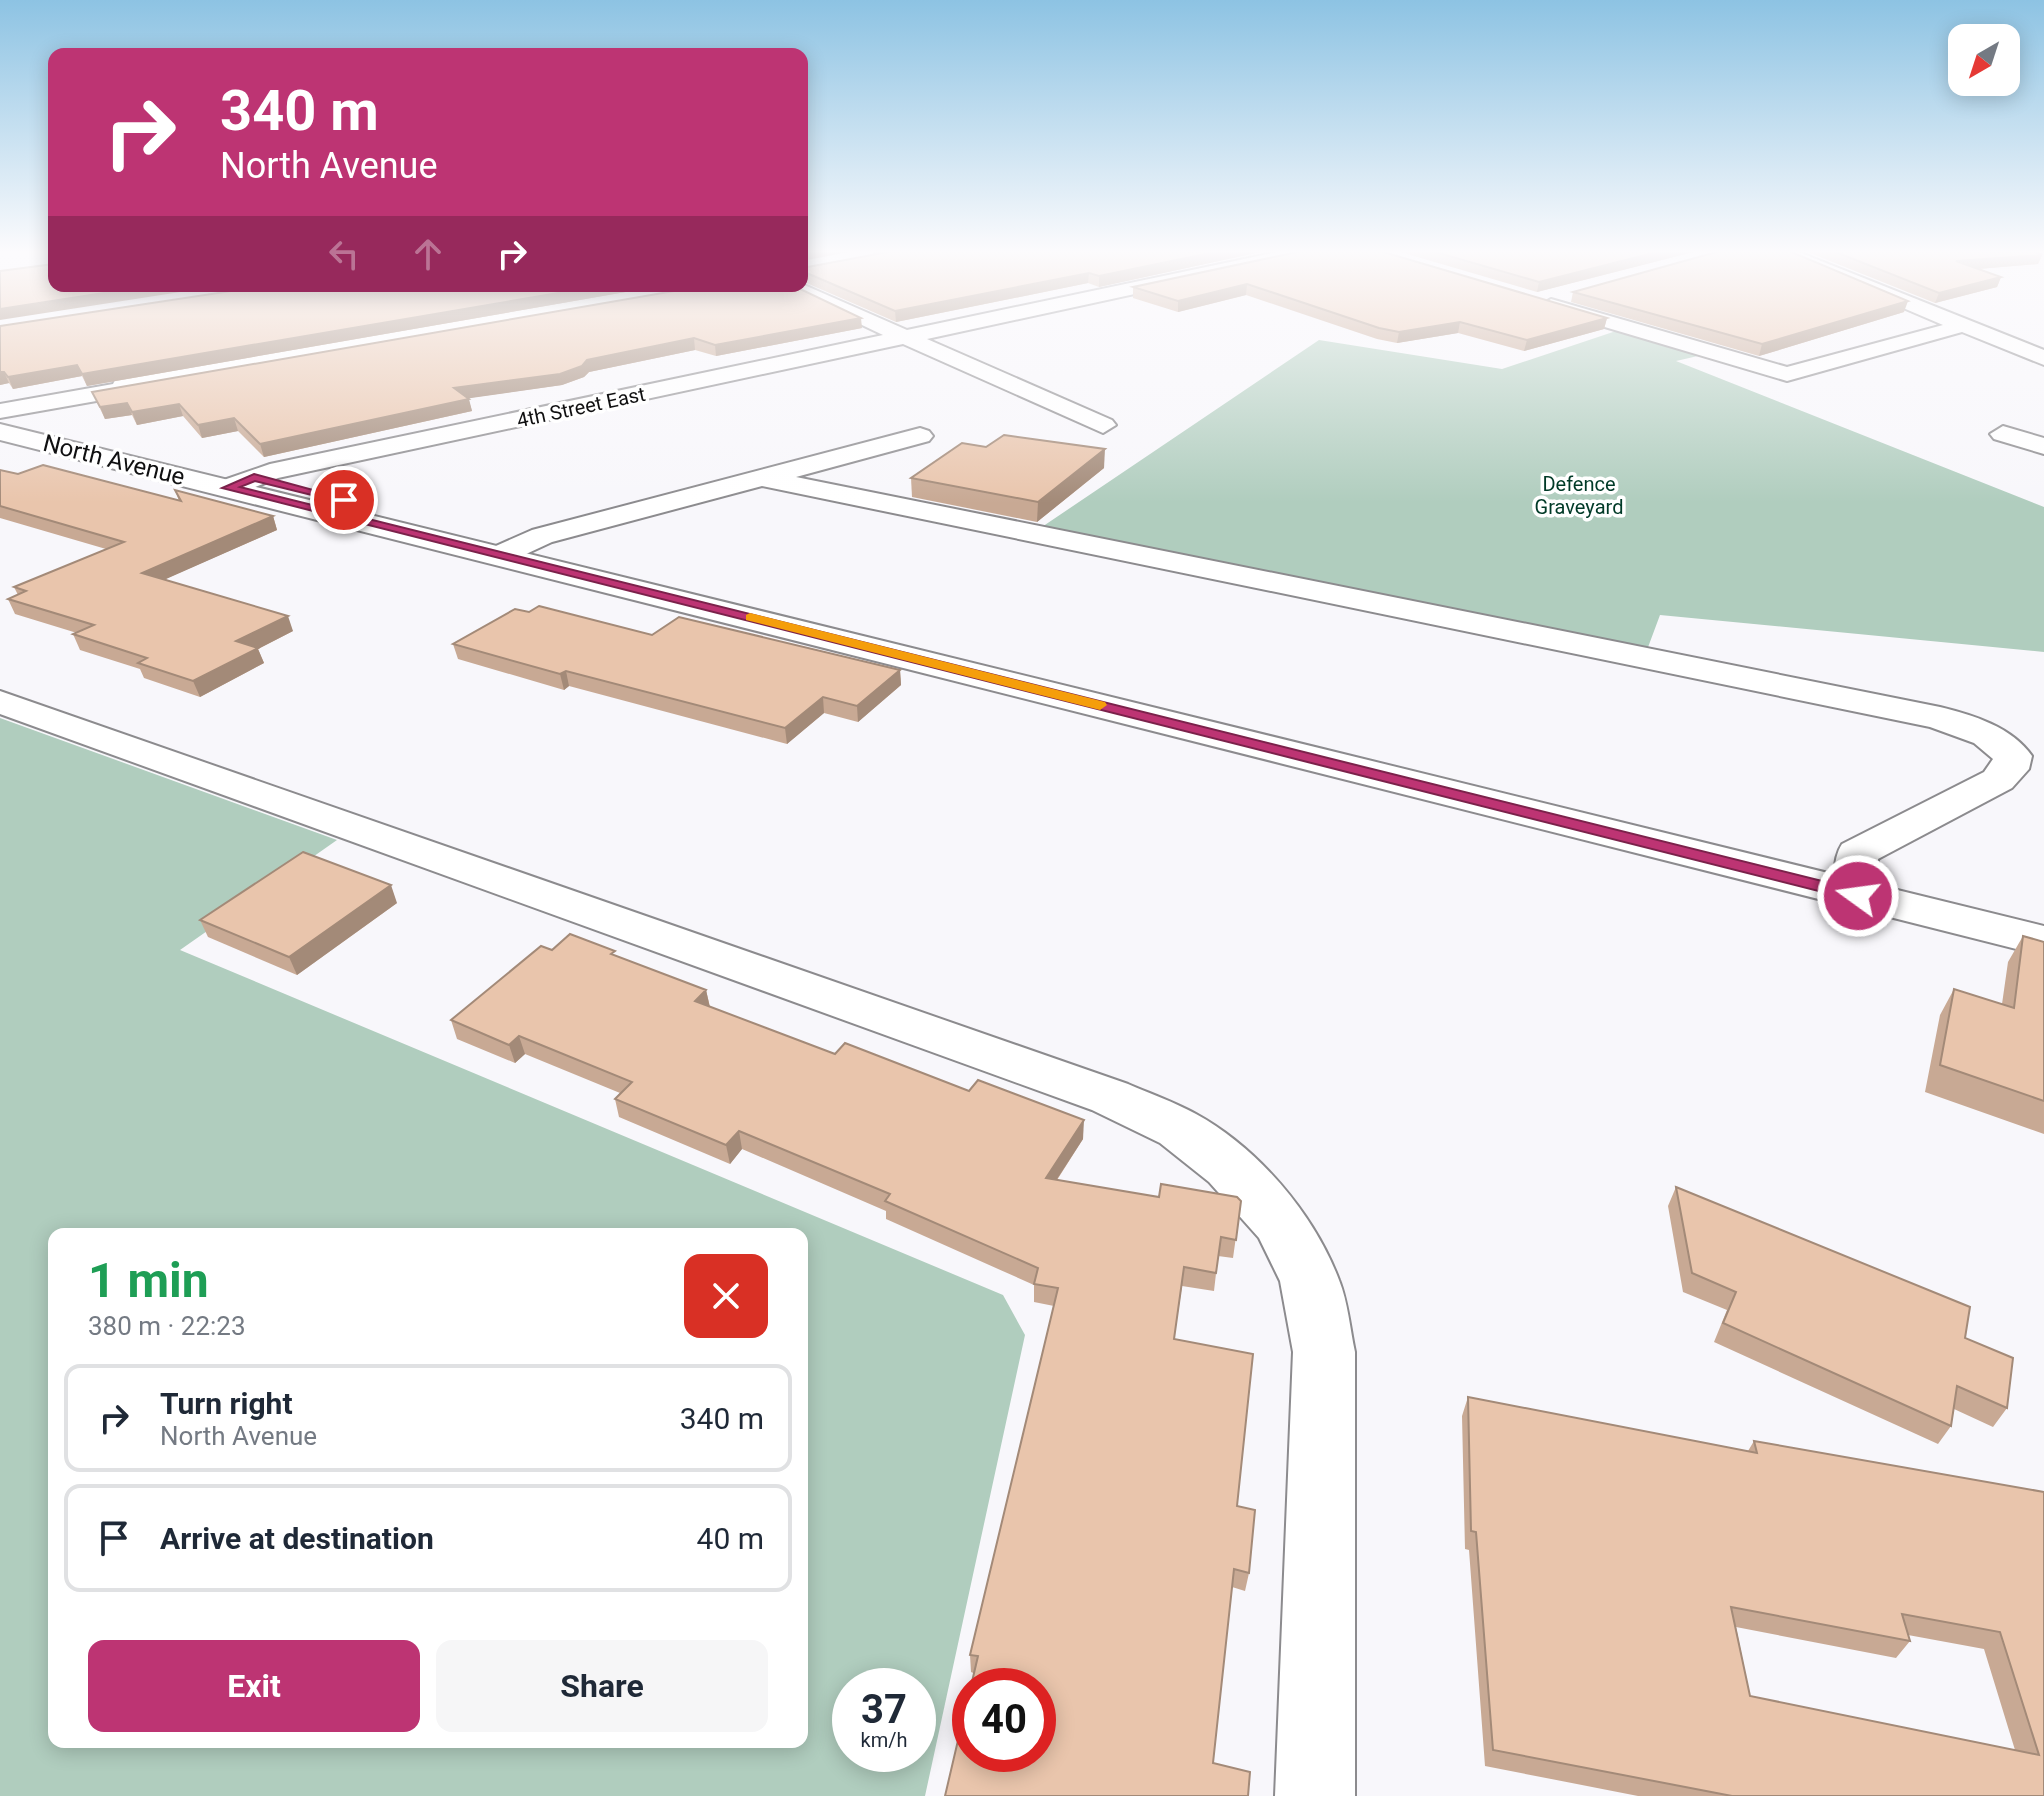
<!DOCTYPE html>
<meta charset="utf-8">
<style>
:root{--surface:#fff;--page:#f6f6f7;--text:#1f2937;--muted:#747a83;--line:#e0e1e3;--accent:#bd3473}
body{margin:0;font-family:Roboto,sans-serif;background:var(--page);color:var(--text);height:100vh;display:flex;flex-direction:column;font-size:30px;white-space:nowrap}
*{box-sizing:border-box;margin:0}
p{font-size:26px;color:var(--muted)}
.icon{flex:none;width:44px;height:44px;fill:none;stroke:currentColor;stroke-width:2;stroke-linecap:round;stroke-linejoin:round}
.map{position:relative;flex:1;overflow:hidden}
.details{position:absolute;left:48px;top:1228px;width:760px;height:520px;display:flex;flex-direction:column;background:var(--surface);border-radius:16px;box-shadow:0 4px 20px #0003}
.details>*{flex:none}
.guide{position:absolute;left:48px;top:48px;width:760px;height:244px;border-radius:16px;box-shadow:0 4px 20px #0003;background:#bd3473;color:#fff;overflow:hidden}
.needle{width:52px;rotate:219deg}
.controls{position:absolute;left:1948px;top:24px;display:grid;gap:16px}
.controls a{display:grid;place-items:center;width:72px;height:72px;border-radius:16px;background:var(--surface);box-shadow:0 4px 20px #0003;font-size:40px}
.speed{position:absolute;left:832px;top:1668px;display:flex;gap:16px;font-size:40px;font-weight:700;text-align:center}
.speed>*{display:grid;place-content:center;width:104px;height:104px;border-radius:50%;background:var(--surface);box-shadow:0 4px 20px #0003;line-height:1}
.speed small{font-size:20px;font-weight:400}
.speed .limit{border:12px solid #d22;background:#fff;color:#111}
.pin{position:absolute;display:grid;place-items:center;width:68px;height:68px;color:#fff;margin:-34px;border:4px solid #fff;border-radius:50%;box-shadow:0 2px 8px #0007}
.me{position:absolute;width:88px;margin:-44px;rotate:284deg;stroke-linejoin:round;filter:drop-shadow(0 0 6px #0008)}
.turn{display:flex;align-items:center;gap:28px;height:168px;padding:0 40px;font-size:36px}
.turn .icon{width:104px;height:104px;stroke-width:2.5}
.turn b{display:block;font-size:56px;line-height:68px}
.lanes{display:flex;align-items:center;height:76px;padding:0 40px;background:#0003;justify-content:center;gap:40px;direction:ltr}
.lanes .off{opacity:.35}
.round{display:grid;place-items:center;flex:none;width:84px;height:84px;border-radius:16px;background:var(--page)}
.overview{display:flex;align-items:center;justify-content:space-between;height:136px;padding:0 40px}
h1{font-size:48px;font-weight:700;line-height:60px;color:#1e9e55}
.cta{display:flex;gap:16px;margin-top:auto;padding:16px 40px}
.cta a{flex:1;height:92px;border-radius:16px;background:var(--accent);color:#fff;font-size:32px;font-weight:700;line-height:92px;text-align:center}
.cta a+a{background:var(--page);color:var(--text)}
ul{padding:0;list-style:none}
li{display:flex;align-items:center;gap:24px;height:108px;margin:0 16px 12px;padding:0 24px;border:4px solid var(--line);border-radius:16px}
li div{flex:1}
li b{display:block;font-size:30px}
li em{font-style:normal}
.map>svg:first-child{display:block}
</style>
<div class="map">
<svg width="2044" height="1796" viewBox="0 0 2044 1796">
<rect width="100%" height="100%" fill="#f8f7fb"/>
<g fill="#b0cdbe" fill-rule="evenodd">
<polygon points="1628,327 1711,353 1676,361 2044,507 2044,652 1660,615 1644,658 1033,533 1319,340 1502,369"/>
<path d="M0 718 337 840 180 950 1003 1295 1025 1335 925 1796H0ZM54 1234H802V1742H54ZM850 1686H918V1754H850Z"/>
</g>
<g fill="none" stroke-linecap="round" stroke-linejoin="round">
<defs>
<g id="street">
<polygon points="1282,251 1319,251 1310,256 927,339 1112,420 1116,425 1103,433 903,344 278,478 238,494 218,494 214,488 218,482 270,464 883,335 780,286 802,284 907,330"/>
<polygon points="1770,251 1796,251 2044,350 2044,365 1962,332 1787,381 1544,309 1541,305 1551,299 1558,301 1787,367 1943,325"/>
<polygon points="2003,426 2044,438 2044,454 1994,439 1990,434"/>
<path d="M920 428 929 431 933 436 929 441 796 477 1940 707C1973 715 2012 727 2032 756L2029 769 2012 788 1878 859 1880 896 1874 906 1858 909 1842 906C1832 890 1832 859 1842 844L1984 772 1993 759 1974 743 1930 727 762 486 552 542 511 561H489L485 555 489 549 532 530Z"/>
<path d="M0 691 1128 1084C1151 1094 1174 1102 1196 1114 1258 1148 1314 1214 1339 1280 1348 1302 1350 1329 1355 1352V1796H1275L1293 1352 1280 1281 1259 1238 1209 1182 1160 1143 1092 1110 0 714Z"/>
</g>
<g id="secondary">
<polygon points="835,251 877,251 868,256 802,269 802,257"/>
<polygon points="638,286 682,286 672,292 164,383 161,389 153,391 0,418 0,404 113,384 116,378 124,376"/>
<polygon points="0,424 2044,926 2044,956 0,440"/>
</g>
</defs>
<use href="#street" stroke="#8c8b8e" stroke-width="4"/>
<use href="#secondary" stroke="#8c8b8e" stroke-width="4"/>
<use href="#street" fill="#fff" fill-rule="evenodd"/>
<use href="#secondary" fill="#fff" fill-rule="evenodd"/>
</g>
<g fill="#c8a994" fill-rule="evenodd">
<polygon points="893,251 1265,251 1099,287 1088,283 896,322 802,281 802,268"/>
<polygon points="1302,251 1607,318 1604,329 1524,351 1458,333 1397,343 1377,339 1246,295 1178,312 1133,298 1133,287"/>
<polygon points="1397,251 1697,251 1537,292"/>
<polygon points="1805,251 2033,251 2042,255 2038,264 1979,269 2001,277 1997,287 1935,303"/>
<polygon points="265,286 660,286 87,386 82,376 13,389 9,383 0,385 0,326"/>
<polygon points="703,286 862,328 716,356 695,350 589,372 584,377 562,385 468,398 472,411 264,457 238,431 202,438 183,416 137,425 132,415 105,419 92,392"/>
<polygon points="1573,292 1904,312 1759,356 1571,302"/>
<polygon points="1104,468 1037,522 912,497 911,478"/>
<polygon points="0,470 18,474 179,501 175,490 273,516 277,530 165,579 293,631 258,649 264,663 200,697 144,678 140,669 80,650 73,634 77,633 15,614 8,599 18,595 14,587 106,549 0,518"/>
<polygon points="529,612 652,635 900,670 901,685 858,722 824,713 787,744 569,686 564,690 458,659 453,644"/>
<polygon points="397,903 297,975 208,937 200,920"/>
<polygon points="2023,936 2044,942 2044,1134 1925,1092 1940,1015 1954,989 2002,1004 2008,962"/>
<polygon points="552,950 617,956 706,990 710,1007 835,1054 1083,1139 1057,1180 1159,1197 1241,1201 1233,1258 1218,1256 1214,1291 1182,1286 1174,1339 1237,1506 1249,1573 1245,1591 1232,1587 1213,1763 1248,1796 971,1672 970,1655 1054,1306 1034,1302 1034,1285 886,1219 886,1211 742,1149 730,1164 619,1117 615,1099 620,1093 525,1054 515,1063 457,1039 451,1020"/>
<polygon points="1676,1187 1965,1338 2007,1408 1993,1427 1954,1409 1951,1426 1938,1444 1714,1342 1727,1310 1683,1292 1668,1206"/>
<path d="M1468 1397 1748 1451 1754 1441 2044 1492V1796H1638L1485 1766 1469 1550 1465 1549 1462 1416ZM1736 1627 1896 1658 1910 1641 1908 1635 1984 1649 2015 1750 1750 1696Z"/>
</g>
<g fill="#a38a78">
<polygon points="802,251 854,251 802,261"/>
<polygon points="1220,251 1265,251 1099,287 1099,276"/>
<polygon points="1661,251 1697,251 1537,292 1539,282"/>
<polygon points="2042,255 2038,264 1953,271 1956,261"/>
<polygon points="1089,273 1088,283 896,322 895,311"/>
<polygon points="2001,277 1997,287 1935,303 1939,293"/>
<polygon points="1247,284 1246,295 1178,312 1178,301"/>
<polygon points="149,286 219,286 0,320 0,309"/>
<polygon points="599,286 660,286 87,386 82,374"/>
<polygon points="1908,301 1904,312 1759,356 1762,344"/>
<polygon points="861,318 862,328 716,356 715,345"/>
<polygon points="1607,318 1604,329 1524,351 1527,340"/>
<polygon points="1460,322 1458,333 1397,343 1399,332"/>
<polygon points="694,338 695,350 589,372 584,377 562,385 457,400 454,388"/>
<polygon points="77,365 82,376 13,389 8,377"/>
<polygon points="0,372 4,372 9,383 0,385"/>
<polygon points="469,399 472,411 264,457 260,444"/>
<polygon points="127,403 132,415 105,419 100,407"/>
<polygon points="179,404 183,416 137,425 132,412"/>
<polygon points="234,418 238,431 202,438 198,425"/>
<polygon points="1105,449 1104,468 1037,522 1038,502"/>
<polygon points="273,516 277,530 148,587 142,573"/>
<polygon points="288,616 293,631 258,649 264,663 200,697 193,681 236,641"/>
<polygon points="900,670 901,685 858,722 857,706"/>
<polygon points="566,671 569,686 564,690 560,674"/>
<polygon points="823,697 824,713 787,744 785,728"/>
<polygon points="391,885 397,903 297,975 289,957"/>
<polygon points="706,990 710,1008 695,1001"/>
<polygon points="519,1036 525,1054 515,1063 509,1045"/>
<polygon points="1084,1120 1083,1139 1046,1196 1046,1178"/>
<polygon points="739,1131 742,1149 730,1164 726,1145"/>
</g>
<g fill="#e9c5ac" stroke="#a38a78" stroke-width="2" fill-rule="evenodd">
<polygon points="893,251 1220,251 1099,276 1089,273 895,311 802,271 802,268"/>
<polygon points="1302,251 1380,251 1607,318 1527,340 1460,322 1399,332 1379,328 1247,284 1178,301 1133,287"/>
<polygon points="1432,251 1661,251 1539,282"/>
<polygon points="1720,251 1789,251 1908,301 1762,344 1573,292"/>
<polygon points="1833,251 2033,251 2042,255 1956,261 2001,277 1939,293"/>
<polygon points="54,264 54,286 149,286 0,309 0,271"/>
<polygon points="265,286 599,286 82,374 77,365 8,377 4,372 0,372 0,326"/>
<polygon points="703,286 794,286 861,318 715,345 694,338 587,360 582,366 560,374 454,388 469,399 260,444 234,418 198,425 179,404 132,412 127,403 100,407 92,392"/>
<polygon points="1004,435 1105,449 1038,502 911,478 962,443 986,447"/>
<polygon points="43,465 181,501 175,490 273,516 142,573 288,616 236,641 258,648 193,681 138,663 147,658 73,634 94,625 8,599 26,591 14,587 124,542 0,506 0,470 18,474"/>
<polygon points="539,606 652,635 679,617 900,670 857,706 823,697 785,728 566,671 560,674 453,644 515,609 529,612"/>
<polygon points="303,852 391,885 289,957 200,920"/>
<polygon points="570,934 615,951 611,954 706,990 695,1001 835,1054 845,1043 969,1091 978,1080 1084,1120 1046,1178 1159,1197 1161,1184 1237,1197 1241,1201 1236,1240 1221,1237 1216,1273 1184,1267 1174,1339 1253,1354 1237,1506 1255,1510 1249,1573 1234,1569 1213,1763 1250,1772 1248,1796 945,1796 970,1689 970,1754 1038,1754 1038,1686 971,1686 978,1656 970,1655 1058,1288 1034,1284 1038,1268 885,1201 890,1194 739,1131 726,1145 615,1099 632,1082 519,1036 509,1045 451,1020 541,946 552,950"/>
<polygon points="2023,936 2044,942 2044,1101 1940,1065 1954,989 2014,1008"/>
<polygon points="1676,1187 1970,1307 1965,1338 2013,1358 2007,1408 1957,1386 1951,1426 1723,1323 1736,1292 1692,1273"/>
<path d="M1468 1397 1757 1453 1754 1441 2044 1492V1796H1732L1493 1750 1476 1532 1471 1531ZM1731 1607 1910 1641 1902 1614 2000 1632 2039 1755 1750 1696Z"/>
</g>
<linearGradient id="sky" x2="0" y2="1"><stop stop-color="#8dc3e3"/><stop offset="0.5" stop-color="#fcfbfd"/><stop offset="1" stop-color="#fcfbfd" stop-opacity="0"/></linearGradient>
<rect width="2044" height="503" fill="url(#sky)"/>
<polygon fill="#bd3473" stroke="#7b224b" stroke-width="2" points="254,474 350,500 344,503 255,481 240,487 1858,890 1867,896 1858,901 222,488"/>
<polygon fill="#f59e0b" points="750,613 1105,702 1107,705 1100,710 746,620 746,615"/>
<g text-anchor="middle" stroke-width="7" stroke-linejoin="round" paint-order="stroke">
<g font-size="20" fill="#101011" stroke="#fff">
<text transform="translate(581 407) rotate(-12)" y="7">4th Street East</text>
</g>
<g font-size="20" fill="#003a27" stroke="#fff">
<text x="1579" y="491">Defence<tspan x="1579" dy="23">Graveyard</tspan></text>
</g>
<g font-size="24" fill="#101011" stroke="#fff">
<text transform="translate(114 460) rotate(14)" y="8">North Avenue</text>
</g>
</g>
</svg>
<div class="controls">
<a><svg class="needle" viewBox="-14 -14 28 28"><path d="M0-13l5 13h-10z" fill="#e53935"/><path d="M0 13l5-13h-10z" fill="#747a83"/></svg></a>
</div>
<div class="speed"><div>37<small>km/h</small></div><div class="limit">40</div></div>
<div class="pin" style="left:344px;top:500px;background:#d93025"><svg class="icon" aria-label="arrive" viewBox="0 0 24 24"><path d="M6 21V4h12l-3 4 3 4H6"/></svg></div>
<svg class="me" style="left:1858px;top:896px" viewBox="-20 -20 40 40"><circle r="17" fill="#bd3473" stroke="#fff" stroke-width="3"/><path d="M0-11L8 9 0 5-8 9z" fill="#fff"/></svg>
<div class="guide">
<div class="turn"><svg class="icon" aria-label="right" viewBox="0 0 24 24"><path d="M7 20v-9h11M14 6l5 5-5 5"/></svg><div><b>340 m</b>North Avenue</div></div>
<div class="lanes"><svg class="icon off" aria-label="left" viewBox="0 0 24 24"><path d="M17 20v-9H6M10 6l-5 5 5 5"/></svg><svg class="icon off" aria-label="ahead" viewBox="0 0 24 24"><path d="M12 20V5M6 11l6-6 6 6"/></svg><svg class="icon" aria-label="right" viewBox="0 0 24 24"><path d="M7 20v-9h11M14 6l5 5-5 5"/></svg></div>
</div>
<section class="details">
<div class="overview"><div><h1>1 min</h1><p>380 m · 22:23</p></div><a class="round" style="background:#d93025;color:#fff"><svg class="icon" aria-label="close" viewBox="0 0 24 24"><path d="M6 6l12 12M18 6L6 18"/></svg></a></div>
<ul>
<li><svg class="icon" aria-label="right" viewBox="0 0 24 24"><path d="M7 20v-9h11M14 6l5 5-5 5"/></svg><div><b>Turn right</b><p>North Avenue</p></div><em>340 m</em></li>
<li><svg class="icon" aria-label="arrive" viewBox="0 0 24 24"><path d="M6 21V4h12l-3 4 3 4H6"/></svg><div><b>Arrive at destination</b></div><em>40 m</em></li>
</ul>
<div class="cta"><a>Exit</a><a>Share</a></div>
</section>
</div>
